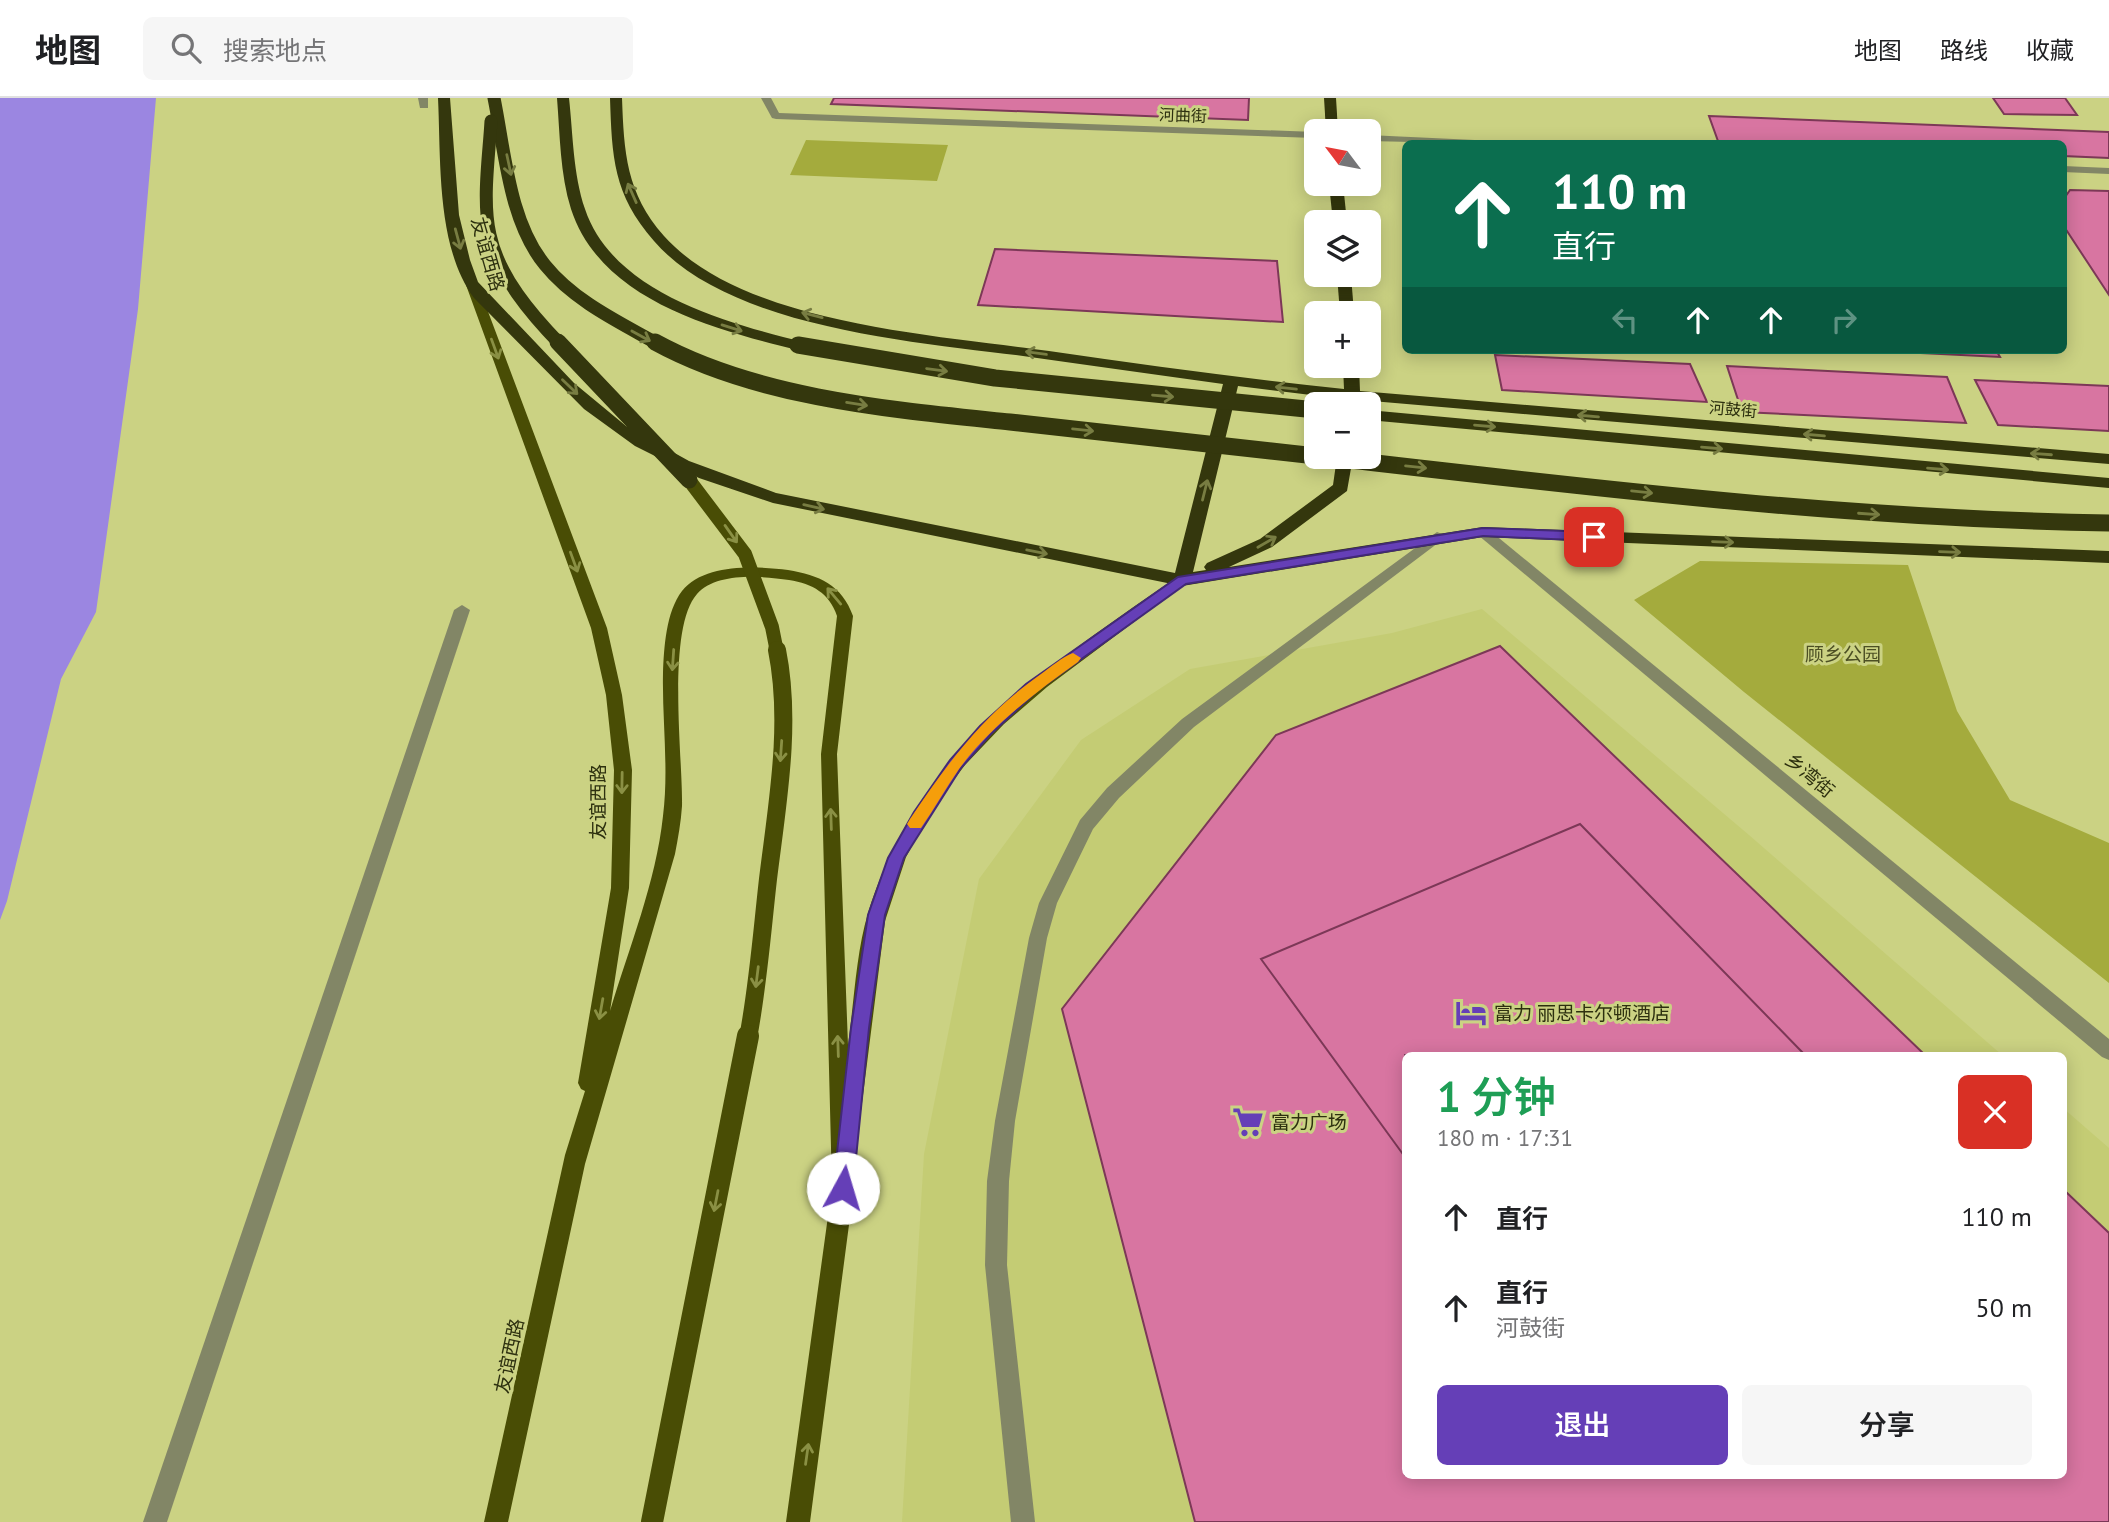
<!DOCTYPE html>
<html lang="zh">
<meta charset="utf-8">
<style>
:root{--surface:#fff;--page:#f6f6f6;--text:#202124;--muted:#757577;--line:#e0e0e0;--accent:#653fb7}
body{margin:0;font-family:"PT Sans","Noto Sans SC",sans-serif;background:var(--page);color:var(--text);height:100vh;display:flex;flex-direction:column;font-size:26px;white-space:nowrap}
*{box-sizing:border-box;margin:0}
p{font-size:23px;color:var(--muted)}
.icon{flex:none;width:38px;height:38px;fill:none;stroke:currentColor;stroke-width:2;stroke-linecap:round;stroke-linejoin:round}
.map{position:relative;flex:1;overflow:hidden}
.details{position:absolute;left:1402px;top:954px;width:665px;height:427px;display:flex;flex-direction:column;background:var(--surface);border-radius:10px;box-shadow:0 4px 18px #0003}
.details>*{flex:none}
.top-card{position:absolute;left:1402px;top:42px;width:665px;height:214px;border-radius:10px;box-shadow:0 4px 18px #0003;background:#0b6e4f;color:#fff;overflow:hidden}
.needle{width:46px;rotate:302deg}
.buttons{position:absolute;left:1304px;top:21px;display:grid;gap:14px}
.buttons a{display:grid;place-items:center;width:77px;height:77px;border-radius:10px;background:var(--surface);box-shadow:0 4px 18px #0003;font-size:35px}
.pin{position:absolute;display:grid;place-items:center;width:60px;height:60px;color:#fff;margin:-30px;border-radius:14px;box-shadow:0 4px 10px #0006}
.me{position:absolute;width:77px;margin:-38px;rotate:6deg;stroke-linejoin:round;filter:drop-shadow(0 0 5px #0008)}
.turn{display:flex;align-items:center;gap:24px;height:147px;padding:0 35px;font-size:32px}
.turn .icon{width:91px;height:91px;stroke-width:2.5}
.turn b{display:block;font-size:49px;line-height:60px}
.lanes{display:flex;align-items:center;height:66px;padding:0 35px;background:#0003;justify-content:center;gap:35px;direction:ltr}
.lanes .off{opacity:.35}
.round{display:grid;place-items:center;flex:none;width:74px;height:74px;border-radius:10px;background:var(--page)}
.headline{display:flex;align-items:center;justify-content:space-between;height:119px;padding:0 35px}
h1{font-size:42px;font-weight:600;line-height:52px;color:#1e9e55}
.action{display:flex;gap:14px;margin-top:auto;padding:14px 35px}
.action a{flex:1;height:80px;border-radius:10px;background:var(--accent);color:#fff;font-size:28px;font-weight:600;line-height:80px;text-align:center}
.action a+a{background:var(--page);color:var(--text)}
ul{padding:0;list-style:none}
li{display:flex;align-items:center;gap:21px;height:91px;padding:0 35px}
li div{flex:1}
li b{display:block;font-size:26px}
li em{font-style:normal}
header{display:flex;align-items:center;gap:42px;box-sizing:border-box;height:98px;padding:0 35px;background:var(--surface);border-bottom:2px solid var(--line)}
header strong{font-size:33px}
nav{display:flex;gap:38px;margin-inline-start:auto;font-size:24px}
.search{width:490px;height:63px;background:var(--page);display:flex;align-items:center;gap:18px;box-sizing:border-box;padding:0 24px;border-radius:10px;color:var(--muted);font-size:26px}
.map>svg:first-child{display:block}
</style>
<header>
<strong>地图</strong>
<div class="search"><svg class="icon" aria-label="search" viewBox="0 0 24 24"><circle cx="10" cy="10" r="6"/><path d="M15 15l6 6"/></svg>搜索地点</div>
<nav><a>地图</a><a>路线</a><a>收藏</a></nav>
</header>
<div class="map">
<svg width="2109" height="1424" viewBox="0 0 2109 1424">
<rect width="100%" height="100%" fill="#cbd283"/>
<polygon fill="#c4cc74" points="1482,511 1749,737 2002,957 1405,957 1405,1377 2063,1377 2063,1010 2109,1050 2109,1424 902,1424 924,1056 979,781 1081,642 1190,571 1392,535"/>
<g fill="#a4ab3d">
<polygon points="806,42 948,47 937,83 790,77"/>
<polygon points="1700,463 1908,467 1957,613 2010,702 2109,745 2109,885 1744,594 1634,502"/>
</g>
<polygon fill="#9b86e1" points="0,0 156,0 138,211 96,514 61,581 7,803 0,822"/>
<g fill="#d875a1" stroke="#7c3857" stroke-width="2">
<polygon points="834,0 1249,0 1248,22 831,6"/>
<polygon points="1993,0 2065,0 2077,17 2004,16"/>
<polygon points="1709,18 2109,34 2109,60 2063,58 2063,46 1784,46 1718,43"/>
<polygon points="2070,92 2109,93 2109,197 2063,127 2063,102"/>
<polygon points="995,151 1277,163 1283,224 978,207"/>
<polygon points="1919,252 1996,252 2000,259 1921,255"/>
<polygon points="1495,257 1690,266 1707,304 1502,292"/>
<polygon points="1727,268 1947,279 1966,325 1742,314"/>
<polygon points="1975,282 2109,288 2109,333 1998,327"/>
<polygon points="1500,548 1925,957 1405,957 1405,1377 2063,1377 2063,1091 2109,1135 2109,1424 1195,1424 1062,911 1276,637"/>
<polygon points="1580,726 1805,957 1405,957 1405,1059 1261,861"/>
</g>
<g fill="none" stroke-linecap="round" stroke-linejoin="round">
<g fill="#828666" fill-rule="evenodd">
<polygon points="418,0 428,0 428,10 420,10"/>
<polygon points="761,0 771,0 779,15 1316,34 1316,40 776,21 772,20"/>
<polygon points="1368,37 1496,43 1501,46 1368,43"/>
<polygon points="2063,68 2109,70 2109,76 2063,74"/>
<polygon points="1483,429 1488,431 2109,941 2109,962 2102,959 1478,437 1476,434 1478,431"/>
<polygon points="1437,434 1442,436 1444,439 1442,442 1194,629 1119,700 1093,731 1057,805 1047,840 1015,1023 1009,1083 1007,1167 1035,1424 1011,1424 985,1167 987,1083 995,1023 1029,840 1039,805 1080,722 1107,690 1182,621"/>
<polygon points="462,507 470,512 167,1424 143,1424 454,512"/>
</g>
<path fill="#494d05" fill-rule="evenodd" d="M472 183 478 187 607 530 622 597 632 672 629 790 610 913C629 850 656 784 663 718 669 671 662 622 663 575 664 549 666 514 682 493 704 465 757 468 788 472 819 477 842 487 853 518L837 656 848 947C854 905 856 855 868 815 919 651 1043 572 1177 479H1187L1190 482 1047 589 1004 626 965 667 931 712 906 759 885 823 860 1021 857 1027 851 1030 855 1081 810 1424H786L832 1089 821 656 837 518C829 495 813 486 789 482 762 478 717 474 697 496 666 531 683 661 682 708 681 724 678 740 675 756L585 1066 508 1424H484L565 1057 585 993 581 991 578 985 611 790 614 672 606 597 591 530 466 187Z"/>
<g fill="#34370d" fill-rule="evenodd">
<path d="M438 0H450L459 117 470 162 478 184 574 285 626 328 689 363 776 395 1175 475 1223 286C1156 277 1089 267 1023 258 915 244 729 230 654 143 613 96 612 59 610 0H622C624 54 626 95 664 138 744 227 937 237 1049 253 1147 267 1245 281 1344 291L1343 268H1359L1360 293 2109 356V366L1360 302V306H1344V301L1238 288 1193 474 1206 472 1204 469 1207 465 1260 441 1333 387 1337 359H1353L1347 393 1272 449 1229 469 1483 429 2109 453V465L1483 439 1182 488 773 405 699 380 635 348 584 311 474 200C436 149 441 61 438 0Z"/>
<path d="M557 0H569C573 36 573 76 585 111 613 195 727 225 803 244L806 247 803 250 798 252C716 232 601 203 571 111 560 76 560 37 557 0Z"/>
<polygon points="1324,0 1336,0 1338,33 1326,33"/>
<polygon points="1329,86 1343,86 1347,124 1333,124"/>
<polygon points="1337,177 1351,177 1354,215 1340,215"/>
<polygon points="1368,312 2109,380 2109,390 1368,322"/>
</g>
<polyline stroke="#494d05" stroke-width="14" points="689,382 745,456 772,529 777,554"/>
<path stroke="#494d05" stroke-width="18" d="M748 940C758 888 762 834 768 781 777 707 792 626 777 552"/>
<polyline stroke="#494d05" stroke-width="22" points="652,1424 748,938"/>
<g stroke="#34370d" stroke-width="13">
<path d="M494 0C505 54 509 123 545 167 574 203 619 224 658 246"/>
<path d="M491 23C489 59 482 102 490 137 499 179 531 216 560 246"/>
</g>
<g stroke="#34370d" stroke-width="17">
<polyline points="558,244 689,382"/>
<path d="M655 244C759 301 895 312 1010 324 1112 336 1214 347 1316 358"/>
<polyline points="798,247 995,280 1316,312"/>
<path d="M1324 359C1585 389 1846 421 2109 425"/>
</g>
</g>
<defs><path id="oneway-shaft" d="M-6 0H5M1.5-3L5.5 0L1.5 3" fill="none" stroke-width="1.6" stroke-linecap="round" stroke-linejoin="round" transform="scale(1.75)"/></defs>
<g stroke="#787d42">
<use href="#oneway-shaft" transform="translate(509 67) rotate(78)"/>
<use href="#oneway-shaft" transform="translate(632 95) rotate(-114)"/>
<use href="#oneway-shaft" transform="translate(458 141) rotate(75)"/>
<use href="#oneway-shaft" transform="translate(812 217) rotate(-166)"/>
<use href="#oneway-shaft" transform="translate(732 230) rotate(17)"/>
<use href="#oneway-shaft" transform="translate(641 238) rotate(29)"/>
<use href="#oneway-shaft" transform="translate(1036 255) rotate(-172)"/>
<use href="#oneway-shaft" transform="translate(937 272) rotate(8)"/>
<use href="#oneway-shaft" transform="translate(570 289) rotate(44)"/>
<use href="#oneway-shaft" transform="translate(1286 290) rotate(-174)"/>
<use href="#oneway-shaft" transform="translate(1163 298) rotate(5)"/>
<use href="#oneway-shaft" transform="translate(857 306) rotate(9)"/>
<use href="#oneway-shaft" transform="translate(1588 318) rotate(-175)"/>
<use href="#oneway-shaft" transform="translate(1485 328) rotate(5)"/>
<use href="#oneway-shaft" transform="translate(1083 332) rotate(6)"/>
<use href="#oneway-shaft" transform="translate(1814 337) rotate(-175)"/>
<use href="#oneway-shaft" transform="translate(1712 350) rotate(5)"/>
<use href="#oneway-shaft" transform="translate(2041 356) rotate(-176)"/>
<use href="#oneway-shaft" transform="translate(1416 369) rotate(6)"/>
<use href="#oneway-shaft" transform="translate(1938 371) rotate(5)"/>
<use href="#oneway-shaft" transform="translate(1205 392) rotate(-76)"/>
<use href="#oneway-shaft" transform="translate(1642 394) rotate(6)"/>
<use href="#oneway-shaft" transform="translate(814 409) rotate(13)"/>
<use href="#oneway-shaft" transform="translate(1869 416) rotate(4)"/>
<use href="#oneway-shaft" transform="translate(1267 444) rotate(-30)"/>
<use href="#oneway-shaft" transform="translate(1723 444) rotate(2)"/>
<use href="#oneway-shaft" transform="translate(1037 454) rotate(11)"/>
<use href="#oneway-shaft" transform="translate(1950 454) rotate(2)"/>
</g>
<g stroke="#8a9044">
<use href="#oneway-shaft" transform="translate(495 251) rotate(70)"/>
<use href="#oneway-shaft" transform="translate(731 436) rotate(55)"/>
<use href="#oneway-shaft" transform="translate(574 464) rotate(70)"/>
<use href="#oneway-shaft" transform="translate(834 498) rotate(-130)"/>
<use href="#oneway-shaft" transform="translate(673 562) rotate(94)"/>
<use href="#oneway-shaft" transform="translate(781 653) rotate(94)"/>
<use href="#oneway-shaft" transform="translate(622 685) rotate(91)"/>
<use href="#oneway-shaft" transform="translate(831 721) rotate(-92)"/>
<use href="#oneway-shaft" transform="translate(757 879) rotate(97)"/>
<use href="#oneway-shaft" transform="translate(601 911) rotate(100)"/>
<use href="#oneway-shaft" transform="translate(838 948) rotate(-92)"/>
<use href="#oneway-shaft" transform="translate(716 1103) rotate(101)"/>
<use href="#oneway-shaft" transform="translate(807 1356) rotate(-82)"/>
</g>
<polygon fill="#653fb7" stroke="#422977" stroke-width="2" points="1483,430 1594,434 1600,439 1594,443 1483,438 1186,486 1037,593 991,636 961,670 904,760 885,817 869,930 853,1090 850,1096 843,1099 836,1096 833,1090 851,930 868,817 888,760 914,714 950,662 980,628 1026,586 1178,479"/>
<path fill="#f59e0b" d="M1073 555 1081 560 1078 564C1036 594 991 628 959 671 946 690 934 711 921 730H910L907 726 910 721C948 664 984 616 1041 576 1051 569 1062 559 1073 555Z"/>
<defs>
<symbol id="hotel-bare" viewBox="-9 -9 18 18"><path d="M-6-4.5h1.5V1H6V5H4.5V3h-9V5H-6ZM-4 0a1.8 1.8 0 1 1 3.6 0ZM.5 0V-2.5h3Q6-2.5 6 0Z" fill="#653fb7" stroke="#cbd283" stroke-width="2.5" paint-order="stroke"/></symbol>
<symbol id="supermarket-bare" viewBox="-9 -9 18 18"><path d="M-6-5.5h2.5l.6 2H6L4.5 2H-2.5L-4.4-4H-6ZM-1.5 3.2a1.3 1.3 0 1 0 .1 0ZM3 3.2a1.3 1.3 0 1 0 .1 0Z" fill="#653fb7" stroke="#cbd283" stroke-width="2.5" paint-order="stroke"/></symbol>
</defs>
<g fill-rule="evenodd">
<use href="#hotel-bare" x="1449" y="893" width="44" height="44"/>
<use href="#supermarket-bare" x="1226" y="1002" width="44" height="44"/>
</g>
<g text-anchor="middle" stroke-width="6" stroke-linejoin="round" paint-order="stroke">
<g font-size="16" fill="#2d300f" stroke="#cbd283">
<text transform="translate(1183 17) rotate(2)" y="6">河曲街</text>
<text transform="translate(1733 311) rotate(5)" y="6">河鼓街</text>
</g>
<g font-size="19" fill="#2d300f" stroke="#cbd283">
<text transform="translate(488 156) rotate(74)" y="7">友谊西路</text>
<text transform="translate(1810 677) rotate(40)" y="7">乡湾街</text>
<text transform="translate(598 704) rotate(-90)" y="7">友谊西路</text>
<text transform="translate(509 1258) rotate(-78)" y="7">友谊西路</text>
</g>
<g font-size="19" fill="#4c4f23" stroke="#cbd283">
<text x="1843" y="563">顾乡公园</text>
</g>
<g font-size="19" fill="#2d300f" stroke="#cbd283" text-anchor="start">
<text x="1494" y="922">富力 丽思卡尔顿酒店</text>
<text x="1271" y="1031">富力广场</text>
</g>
</g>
</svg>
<div class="buttons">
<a><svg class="needle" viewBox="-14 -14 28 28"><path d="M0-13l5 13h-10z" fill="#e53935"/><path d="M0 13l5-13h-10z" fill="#757577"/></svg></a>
<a><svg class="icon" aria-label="layers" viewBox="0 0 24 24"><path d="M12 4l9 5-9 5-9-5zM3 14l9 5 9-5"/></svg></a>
<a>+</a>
<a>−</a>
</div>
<div class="pin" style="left:1594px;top:439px;background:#d93025"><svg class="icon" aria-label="arrive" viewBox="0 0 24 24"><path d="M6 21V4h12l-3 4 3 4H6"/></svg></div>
<svg class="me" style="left:843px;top:1090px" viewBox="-20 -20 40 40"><circle r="19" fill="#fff"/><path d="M0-13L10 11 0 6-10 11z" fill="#653fb7"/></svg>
<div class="top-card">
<div class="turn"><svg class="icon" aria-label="ahead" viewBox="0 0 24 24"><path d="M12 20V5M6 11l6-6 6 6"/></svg><div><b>110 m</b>直行</div></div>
<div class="lanes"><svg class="icon off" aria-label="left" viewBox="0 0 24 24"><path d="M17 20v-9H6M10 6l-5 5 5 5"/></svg><svg class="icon" aria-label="ahead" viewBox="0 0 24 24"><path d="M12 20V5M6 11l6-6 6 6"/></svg><svg class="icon" aria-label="ahead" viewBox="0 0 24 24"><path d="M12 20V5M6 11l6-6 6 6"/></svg><svg class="icon off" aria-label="right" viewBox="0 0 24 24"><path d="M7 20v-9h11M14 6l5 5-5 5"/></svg></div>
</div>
<section class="details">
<div class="headline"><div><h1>1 分钟</h1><p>180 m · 17:31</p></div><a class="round" style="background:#d93025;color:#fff"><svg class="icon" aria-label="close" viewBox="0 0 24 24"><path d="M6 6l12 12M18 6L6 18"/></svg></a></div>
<ul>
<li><svg class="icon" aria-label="ahead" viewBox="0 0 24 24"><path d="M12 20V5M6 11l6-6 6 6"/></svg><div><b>直行</b></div><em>110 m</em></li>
<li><svg class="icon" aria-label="ahead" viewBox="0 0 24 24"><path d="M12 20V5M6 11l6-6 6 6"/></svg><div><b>直行</b><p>河鼓街</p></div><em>50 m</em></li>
</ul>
<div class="action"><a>退出</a><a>分享</a></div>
</section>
</div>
